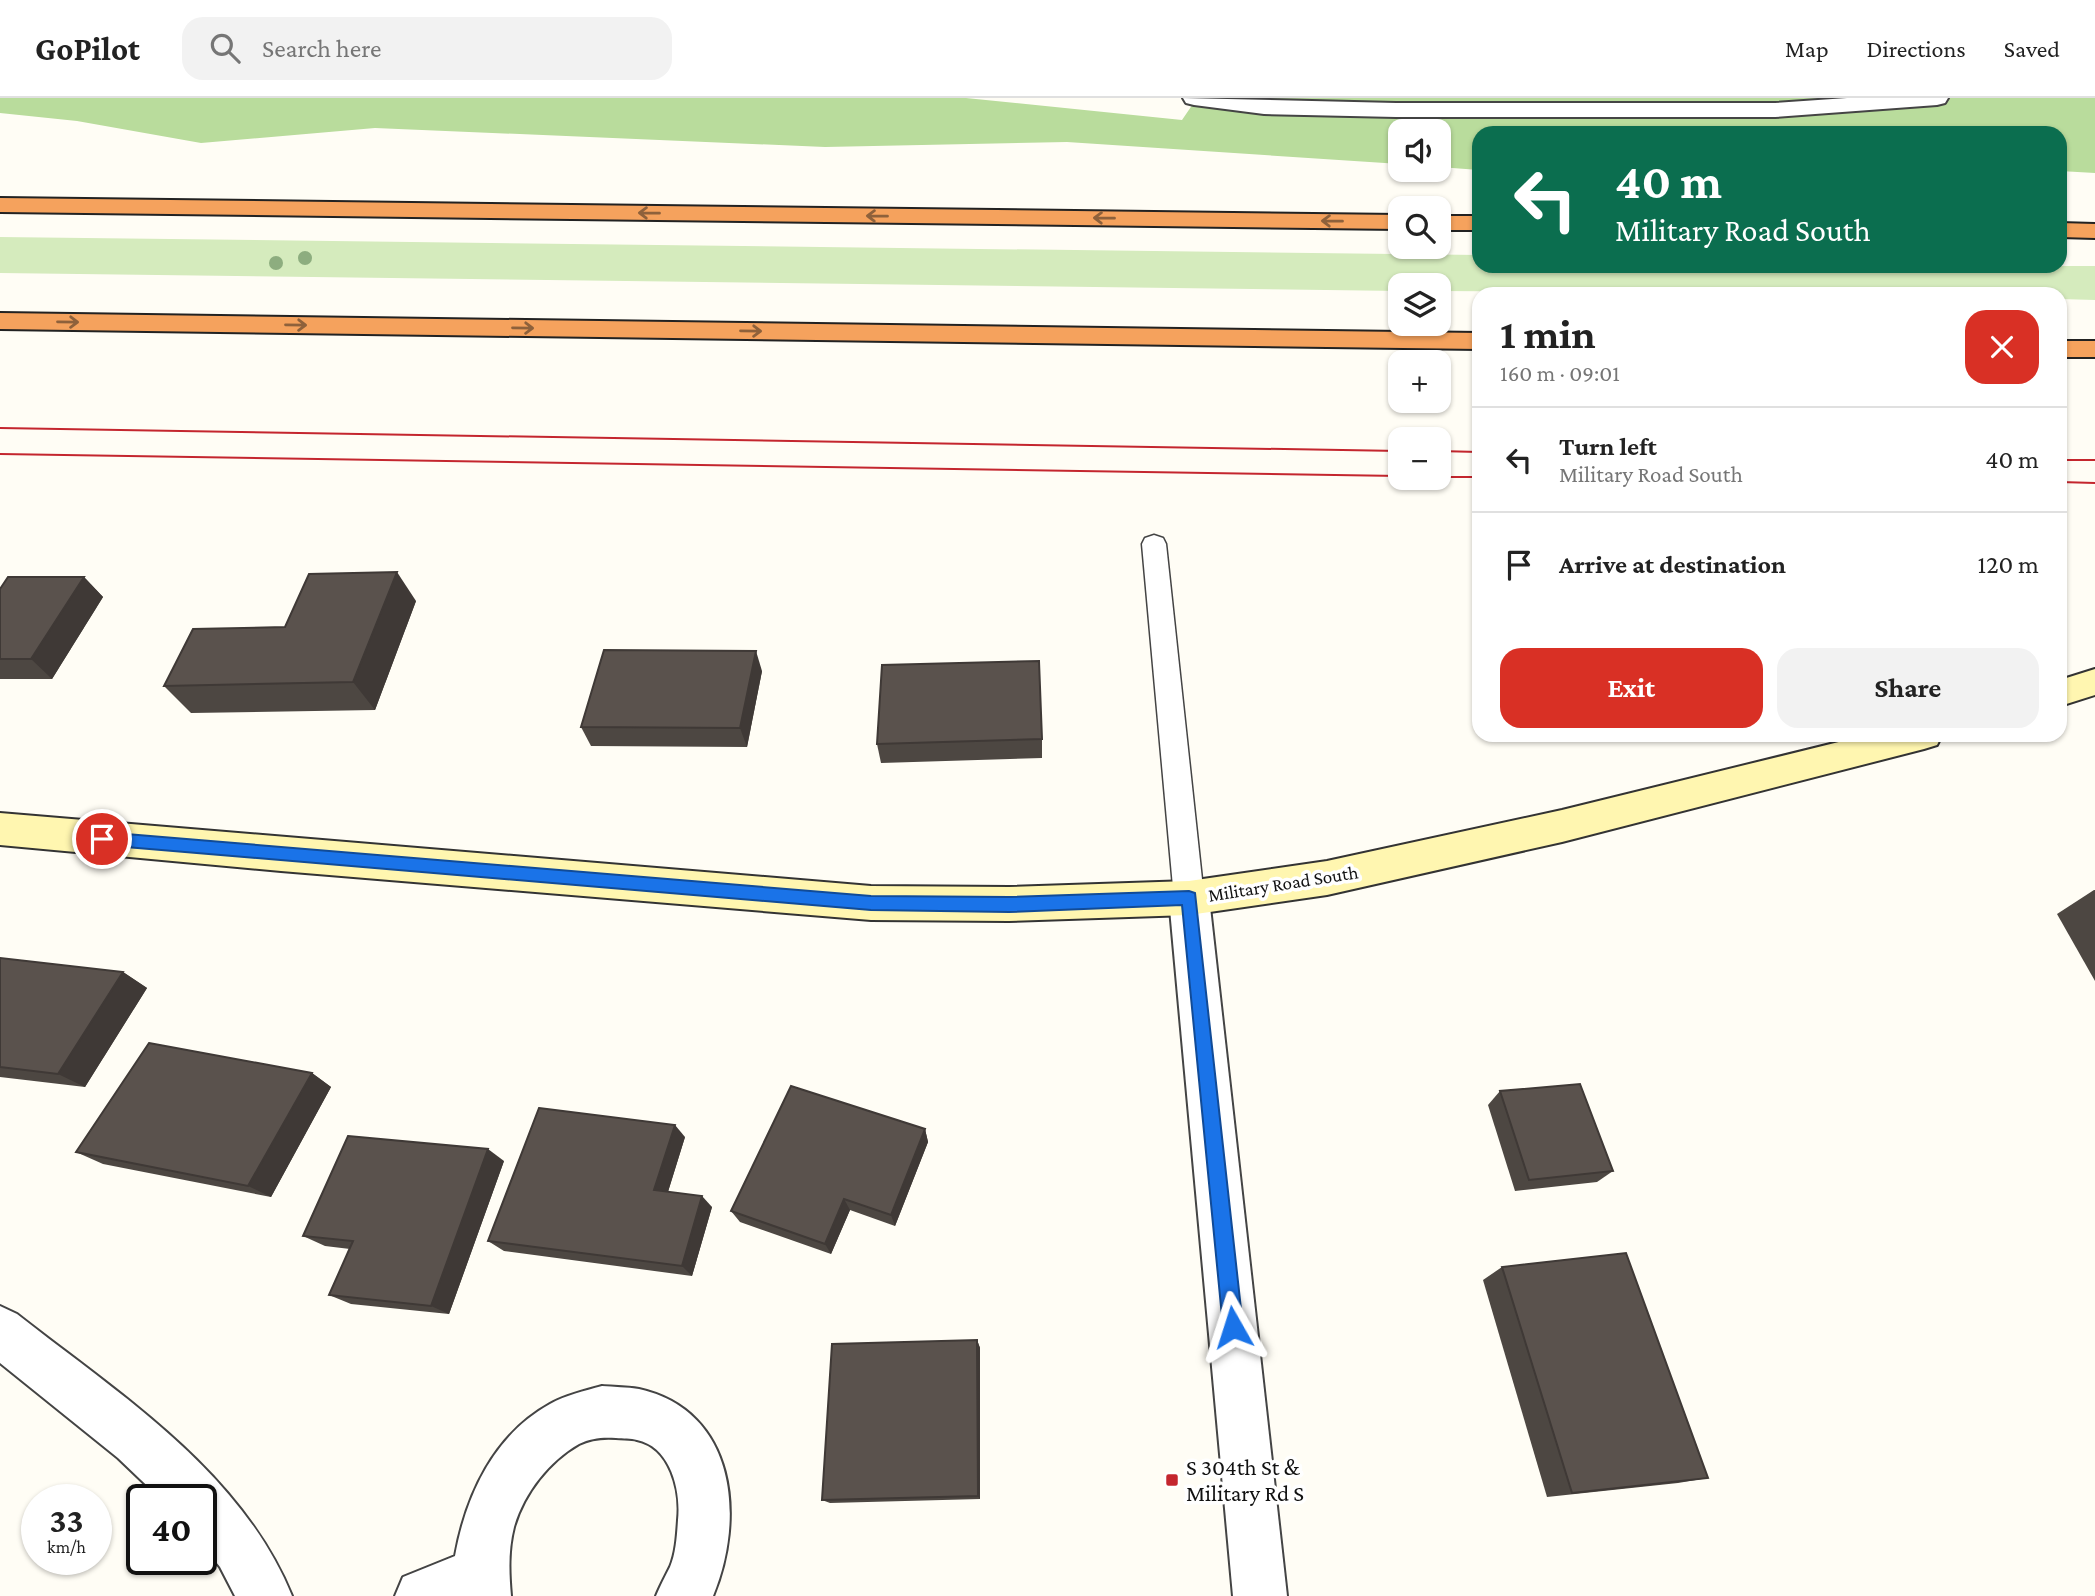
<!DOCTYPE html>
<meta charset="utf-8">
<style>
:root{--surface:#fff;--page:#f2f2f2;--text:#222;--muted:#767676;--line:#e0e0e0;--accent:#d93025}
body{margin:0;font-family:"Crimson Pro",serif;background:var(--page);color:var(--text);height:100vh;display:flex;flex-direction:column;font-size:26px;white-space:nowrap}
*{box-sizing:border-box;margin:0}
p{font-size:23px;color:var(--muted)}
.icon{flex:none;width:38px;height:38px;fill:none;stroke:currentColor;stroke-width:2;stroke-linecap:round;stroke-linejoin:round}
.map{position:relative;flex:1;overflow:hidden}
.drawer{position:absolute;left:1472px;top:189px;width:595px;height:455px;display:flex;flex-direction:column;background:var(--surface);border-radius:21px;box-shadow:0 2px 5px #0004}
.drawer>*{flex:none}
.top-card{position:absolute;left:1472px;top:28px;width:595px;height:147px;border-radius:21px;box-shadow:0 2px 5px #0004;background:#0b6e4f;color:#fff;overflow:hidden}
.tools{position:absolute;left:1388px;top:21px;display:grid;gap:14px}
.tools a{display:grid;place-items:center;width:63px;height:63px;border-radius:14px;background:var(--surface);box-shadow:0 2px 5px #0004;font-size:35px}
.speed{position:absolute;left:21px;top:1386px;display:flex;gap:14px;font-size:35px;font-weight:700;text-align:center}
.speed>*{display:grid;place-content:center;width:91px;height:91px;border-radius:50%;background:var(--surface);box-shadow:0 2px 5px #0004;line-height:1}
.speed small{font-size:18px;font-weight:400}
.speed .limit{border:4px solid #111;border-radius:10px;background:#fff;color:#111}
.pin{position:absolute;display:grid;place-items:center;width:60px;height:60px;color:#fff;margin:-30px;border:4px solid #fff;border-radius:50%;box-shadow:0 2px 7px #0007}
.me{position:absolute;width:77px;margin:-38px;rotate:354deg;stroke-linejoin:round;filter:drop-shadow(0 0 5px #0008)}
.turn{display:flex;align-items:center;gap:24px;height:147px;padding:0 28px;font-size:32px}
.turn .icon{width:91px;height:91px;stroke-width:2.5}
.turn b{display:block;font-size:49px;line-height:60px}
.round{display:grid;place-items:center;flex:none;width:74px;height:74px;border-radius:21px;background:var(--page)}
.summary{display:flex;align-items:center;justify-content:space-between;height:119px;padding:0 28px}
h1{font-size:42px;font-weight:700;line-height:52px}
.primary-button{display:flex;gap:14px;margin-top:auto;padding:14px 28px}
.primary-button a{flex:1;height:80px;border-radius:21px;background:var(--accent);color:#fff;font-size:28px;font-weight:700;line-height:80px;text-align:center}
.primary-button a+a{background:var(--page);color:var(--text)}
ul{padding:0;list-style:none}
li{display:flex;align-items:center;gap:21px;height:105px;padding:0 28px;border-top:2px solid var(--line)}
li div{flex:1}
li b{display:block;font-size:26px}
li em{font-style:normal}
header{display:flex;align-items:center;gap:42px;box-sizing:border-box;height:98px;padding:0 35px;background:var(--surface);border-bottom:2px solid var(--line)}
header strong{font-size:33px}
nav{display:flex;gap:38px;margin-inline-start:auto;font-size:24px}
.search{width:490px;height:63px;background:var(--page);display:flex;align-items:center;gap:18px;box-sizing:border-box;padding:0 24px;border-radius:21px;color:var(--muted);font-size:26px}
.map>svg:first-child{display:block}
</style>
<header>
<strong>GoPilot</strong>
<div class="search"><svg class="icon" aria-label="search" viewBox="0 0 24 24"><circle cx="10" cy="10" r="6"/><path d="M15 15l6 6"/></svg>Search here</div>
<nav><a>Map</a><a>Directions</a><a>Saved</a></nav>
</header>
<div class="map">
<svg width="2095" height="1498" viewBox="0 0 2095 1498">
<rect width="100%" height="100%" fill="#fffdf5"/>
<polygon fill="#d5ebbd" points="0,139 1479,157 1479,168 2095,168 2095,202 2060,201 2060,196 1439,193 1438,187 1400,187 1400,193 0,175"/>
<polygon fill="#b9dc9c" points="0,0 966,0 1182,22 1197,0 2095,0 2095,75 2060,73 2060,35 1479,35 1479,72 1439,69 1438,33 1400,33 1400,66 1067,44 825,49 375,30 201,45 77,23 0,15"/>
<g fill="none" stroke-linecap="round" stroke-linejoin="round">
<defs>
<polygon id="service" points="1154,437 1163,440 1166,446 1204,800 1200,809 1189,813 1178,809 1174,800 1142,446 1145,440"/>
<g id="minor">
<polygon points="1183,0 1396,5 1775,5 1847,0 1948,0 1945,5 1937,7 1775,19 1396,19 1264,16 1194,7 1186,5"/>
<path d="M0 1208 17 1216C120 1297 241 1373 292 1498H235L220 1469 201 1445V1402H162L118 1360 0 1265Z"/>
<path d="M602 1288C614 1289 627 1289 639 1291 737 1313 745 1421 713 1498H656C660 1488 665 1479 670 1469 676 1455 677 1437 678 1422 681 1393 671 1349 637 1342 631 1340 623 1341 616 1340 603 1339 591 1340 579 1346 549 1363 524 1395 514 1429 508 1452 509 1475 511 1498H395L403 1479 455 1458C466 1397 494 1337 550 1306 566 1297 584 1293 602 1288Z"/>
</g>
<polygon id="tertiary" points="1189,783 1203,788 1209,800 1287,1498 1233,1498 1169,800 1175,788"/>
<g id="secondary">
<polygon points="2095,571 2095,597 2060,608 2060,582"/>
<polygon points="1867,637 1942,637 1937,647 1924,651 1562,744 1327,797 1189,817 1009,823 871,822 281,773 0,747 0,715 871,788 1009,789 1189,783 1327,763 1562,712"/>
</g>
<g id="motorway">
<polygon points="0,100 1400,117 1400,131 0,114"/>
<rect x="1438" y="118" width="41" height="14"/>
<polygon points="2060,125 2095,126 2095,140 2060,139"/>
<polygon points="0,215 1479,235 1479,251 0,231"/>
<rect x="2060" y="243" width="35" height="16"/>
</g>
</defs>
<use href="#service" stroke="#444" stroke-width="3"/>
<use href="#minor" stroke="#444" stroke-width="4"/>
<use href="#tertiary" stroke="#444" stroke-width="4"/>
<use href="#secondary" stroke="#333" stroke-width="4"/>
<use href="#motorway" stroke="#222" stroke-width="4"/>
<use href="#service" fill="#fff" fill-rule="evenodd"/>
<use href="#minor" fill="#fff" fill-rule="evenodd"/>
<use href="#tertiary" fill="#fff" fill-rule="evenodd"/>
<use href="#secondary" fill="#fff6b0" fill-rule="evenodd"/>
<use href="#motorway" fill="#f5a25d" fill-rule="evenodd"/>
<g stroke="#c4262e" stroke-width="2">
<polyline points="0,330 1400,353"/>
<polyline points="1438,353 1479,354"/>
<polyline points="0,356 1400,378"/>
<polyline points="2060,362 2095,362"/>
<polyline points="1438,379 1479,379"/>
<polyline points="2060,384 2095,385"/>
</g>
</g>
<g fill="#8dad7f">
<circle cx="305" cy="160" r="7"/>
<circle cx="276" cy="165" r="7"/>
</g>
<g fill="#4d4742">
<polygon points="84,479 103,499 52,581 0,581 0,491"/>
<polygon points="416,503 375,612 191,615 164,588 285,529"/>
<polygon points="762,573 747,649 591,648 581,629"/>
<polygon points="1042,641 1042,660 881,665 877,646"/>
<polygon points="2094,792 2095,792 2095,883 2057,816"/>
<polygon points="0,860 123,874 147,890 85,989 0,979"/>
<polygon points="312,975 331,989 271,1099 103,1066 76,1054"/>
<polygon points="1500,993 1613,1073 1597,1084 1515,1093 1488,1007"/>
<polygon points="925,1031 928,1044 895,1128 850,1112 831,1156 740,1124 731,1113"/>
<polygon points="685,1039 668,1094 712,1109 692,1178 504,1153 488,1143"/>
<polygon points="504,1063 449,1216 351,1206 329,1197 350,1151 325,1148 303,1138"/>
<polygon points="1502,1169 1708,1380 1678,1385 1547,1399 1483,1182"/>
<polygon points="977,1242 980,1250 980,1401 830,1405 822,1402"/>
</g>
<g fill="#3f3936">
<polygon points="397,474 416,503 375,612 353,584"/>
<polygon points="84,479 103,499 52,581 31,561"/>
<polygon points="756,553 762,573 747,649 740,630"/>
<polygon points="123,874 147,890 85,989 58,976"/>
<polygon points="312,975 331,989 271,1099 248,1088"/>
<polygon points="675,1027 685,1039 665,1103 654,1092"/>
<polygon points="925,1031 928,1044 895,1128 891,1117"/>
<polygon points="488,1051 504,1063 449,1216 431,1208"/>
<polygon points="702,1098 712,1109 692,1178 682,1168"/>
<polygon points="844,1101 850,1112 831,1156 825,1146"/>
<polygon points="977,1242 980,1250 980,1401 978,1398"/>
</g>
<g fill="#5a524d" stroke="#3f3936" stroke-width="2">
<polygon points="397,474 353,584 164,588 193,531 285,529 309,476"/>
<polygon points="8,479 84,479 31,561 0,561 0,491"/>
<polygon points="604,552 756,553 740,630 581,629"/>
<polygon points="1039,563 1042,641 877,646 882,567"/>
<polygon points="0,860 123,874 58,976 0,969"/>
<polygon points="149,945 312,975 248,1088 76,1054"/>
<polygon points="1580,986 1613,1073 1529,1082 1500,993"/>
<polygon points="791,988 925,1031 891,1117 844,1101 825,1146 731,1113"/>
<polygon points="539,1010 675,1027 654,1092 702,1098 682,1168 488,1143"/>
<polygon points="348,1038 488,1051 431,1208 329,1197 353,1143 303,1138"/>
<polygon points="1626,1155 1708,1380 1572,1395 1502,1169"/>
<polygon points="977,1242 978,1398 822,1402 832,1246"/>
</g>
<defs><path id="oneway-shaft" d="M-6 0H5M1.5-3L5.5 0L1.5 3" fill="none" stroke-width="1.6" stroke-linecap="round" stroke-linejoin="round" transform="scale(1.75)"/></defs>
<g stroke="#8e613b">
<use href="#oneway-shaft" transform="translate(649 115) rotate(-179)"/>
<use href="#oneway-shaft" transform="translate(877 118) rotate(-179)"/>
<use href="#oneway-shaft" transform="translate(1104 120) rotate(-179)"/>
<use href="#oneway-shaft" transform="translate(1332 123) rotate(-179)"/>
<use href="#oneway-shaft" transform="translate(68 224) rotate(1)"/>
<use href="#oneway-shaft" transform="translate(296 227) rotate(1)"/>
<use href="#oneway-shaft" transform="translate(523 230) rotate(1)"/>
<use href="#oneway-shaft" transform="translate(751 233) rotate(1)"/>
</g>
<polygon fill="#1a73e8" stroke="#114b97" stroke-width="2" points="102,734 871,798 1009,799 1189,793 1195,795 1243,1229 1240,1237 1233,1240 1226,1237 1223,1229 1182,807 1009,814 871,812 102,747 96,745 94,741 96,736"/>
<rect fill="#c4262e" stroke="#fff" stroke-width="2.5" x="1165" y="1375" width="14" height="14" rx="3.5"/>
<g text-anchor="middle" stroke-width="7" stroke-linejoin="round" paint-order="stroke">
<g font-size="19" fill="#111" stroke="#fff">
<text transform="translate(1283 785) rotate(-9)" y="7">Military Road South</text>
</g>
<g font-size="23" fill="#111" stroke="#fff" text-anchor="start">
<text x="1186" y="1377">S 304th St &amp;<tspan x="1186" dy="26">Military Rd S</tspan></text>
</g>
</g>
</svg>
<div class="tools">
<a><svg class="icon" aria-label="sound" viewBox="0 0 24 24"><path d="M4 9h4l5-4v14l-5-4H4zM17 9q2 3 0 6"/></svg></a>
<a><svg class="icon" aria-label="search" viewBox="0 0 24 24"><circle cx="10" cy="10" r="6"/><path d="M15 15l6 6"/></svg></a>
<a><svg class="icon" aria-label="layers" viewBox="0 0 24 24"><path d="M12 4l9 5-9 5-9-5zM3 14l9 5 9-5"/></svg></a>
<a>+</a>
<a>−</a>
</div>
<div class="speed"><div>33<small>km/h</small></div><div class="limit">40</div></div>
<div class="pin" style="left:102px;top:741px;background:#d93025"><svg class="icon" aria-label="arrive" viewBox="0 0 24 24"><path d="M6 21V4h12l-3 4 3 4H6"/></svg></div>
<svg class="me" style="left:1233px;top:1229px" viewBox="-20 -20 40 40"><path d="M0-17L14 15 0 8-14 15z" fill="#1a73e8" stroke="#fff" stroke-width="4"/></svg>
<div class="top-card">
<div class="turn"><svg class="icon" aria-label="left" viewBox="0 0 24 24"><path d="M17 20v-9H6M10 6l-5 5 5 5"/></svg><div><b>40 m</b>Military Road South</div></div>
</div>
<section class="drawer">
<div class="summary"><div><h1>1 min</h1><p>160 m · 09:01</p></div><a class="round" style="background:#d93025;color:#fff"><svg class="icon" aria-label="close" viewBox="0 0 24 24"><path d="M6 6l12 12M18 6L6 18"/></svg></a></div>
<ul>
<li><svg class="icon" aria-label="left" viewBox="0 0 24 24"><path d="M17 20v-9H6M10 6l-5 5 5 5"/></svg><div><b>Turn left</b><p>Military Road South</p></div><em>40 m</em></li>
<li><svg class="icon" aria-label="arrive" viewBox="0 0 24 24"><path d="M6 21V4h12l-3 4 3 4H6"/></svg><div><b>Arrive at destination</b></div><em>120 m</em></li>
</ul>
<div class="primary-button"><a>Exit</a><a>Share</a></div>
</section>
</div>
